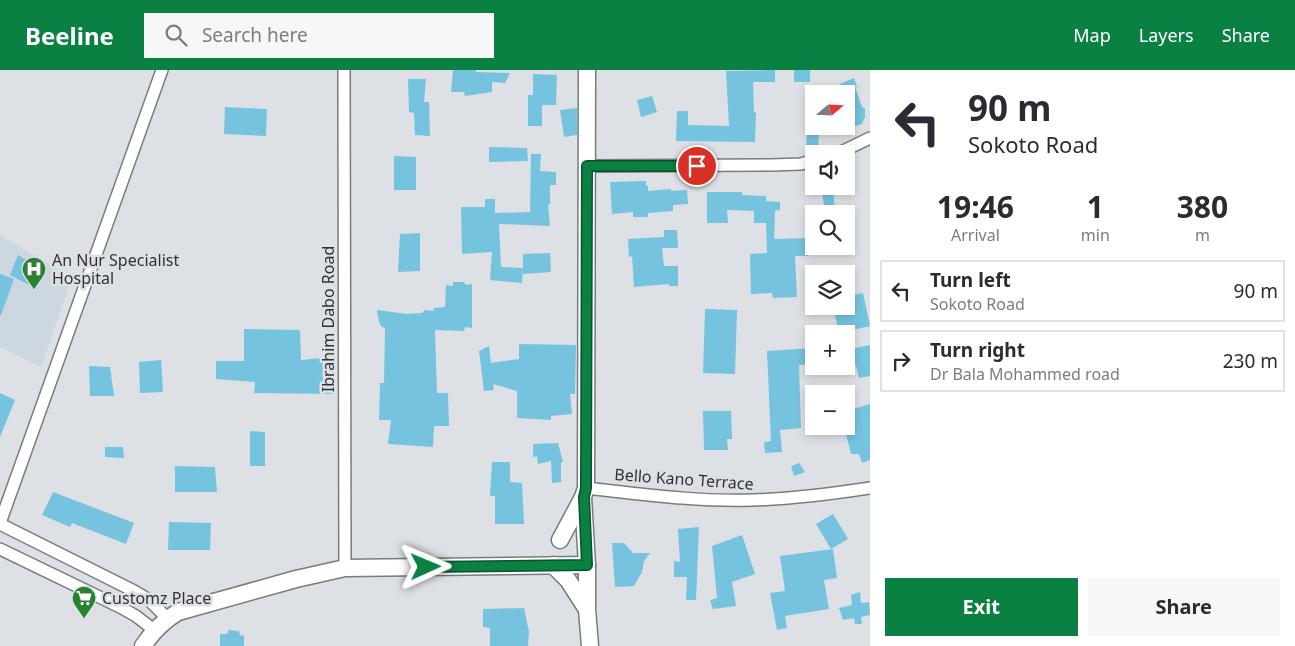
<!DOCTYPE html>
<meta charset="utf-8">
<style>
:root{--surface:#fff;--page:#f7f7f7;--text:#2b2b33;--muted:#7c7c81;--line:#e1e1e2;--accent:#0b8043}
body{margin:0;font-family:"Noto Sans",sans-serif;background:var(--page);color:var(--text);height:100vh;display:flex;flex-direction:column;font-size:19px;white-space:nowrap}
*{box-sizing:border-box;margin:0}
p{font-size:16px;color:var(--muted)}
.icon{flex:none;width:28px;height:28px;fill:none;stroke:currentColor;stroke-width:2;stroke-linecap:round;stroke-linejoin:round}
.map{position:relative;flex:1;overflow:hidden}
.details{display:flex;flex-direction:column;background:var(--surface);width:425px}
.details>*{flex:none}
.top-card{background:#fff;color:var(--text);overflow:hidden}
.needle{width:32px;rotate:71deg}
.controls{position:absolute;left:805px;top:15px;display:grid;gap:10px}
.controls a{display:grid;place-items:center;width:50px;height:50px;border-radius:0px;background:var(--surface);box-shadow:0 2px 8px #0003;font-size:25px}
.pin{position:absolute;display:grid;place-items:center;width:42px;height:42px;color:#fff;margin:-21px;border:2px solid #fff;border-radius:50%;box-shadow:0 1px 5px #0007}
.me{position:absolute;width:55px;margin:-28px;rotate:89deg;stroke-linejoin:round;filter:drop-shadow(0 0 4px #0008)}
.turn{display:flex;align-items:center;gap:18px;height:105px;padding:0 15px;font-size:22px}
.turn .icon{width:65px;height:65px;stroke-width:2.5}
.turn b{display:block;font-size:35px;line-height:42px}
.eta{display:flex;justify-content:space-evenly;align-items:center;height:85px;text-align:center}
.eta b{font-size:30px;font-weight:700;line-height:35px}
.primary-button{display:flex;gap:10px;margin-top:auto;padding:10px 15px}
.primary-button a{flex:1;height:58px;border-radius:0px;background:var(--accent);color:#fff;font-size:20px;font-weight:700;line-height:58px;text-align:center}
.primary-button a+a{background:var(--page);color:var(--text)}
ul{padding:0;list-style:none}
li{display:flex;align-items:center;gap:15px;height:62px;margin:0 10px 8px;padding:0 5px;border:2px solid var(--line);border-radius:0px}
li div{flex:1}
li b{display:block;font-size:19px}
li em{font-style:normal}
header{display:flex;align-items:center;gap:30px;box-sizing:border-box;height:70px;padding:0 25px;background:var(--accent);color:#fff}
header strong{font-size:24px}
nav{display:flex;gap:28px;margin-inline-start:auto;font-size:18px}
.search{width:350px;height:45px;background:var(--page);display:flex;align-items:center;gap:12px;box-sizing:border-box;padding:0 18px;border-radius:0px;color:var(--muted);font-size:19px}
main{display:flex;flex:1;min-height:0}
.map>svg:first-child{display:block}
</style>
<header>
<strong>Beeline</strong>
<div class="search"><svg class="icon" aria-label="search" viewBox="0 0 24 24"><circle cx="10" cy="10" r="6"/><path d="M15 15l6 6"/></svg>Search here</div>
<nav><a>Map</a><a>Layers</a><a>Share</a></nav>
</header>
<main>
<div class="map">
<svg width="870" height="576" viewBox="0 0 870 576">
<rect width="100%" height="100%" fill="#dde1e5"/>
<polygon fill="#ccd7e0" points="0,165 72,208 41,297 0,277"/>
<g fill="#75c3df">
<polygon points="453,0 476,0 476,2 510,3 505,13 492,12 492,22 465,26 464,22 451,22"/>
<polygon points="775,0 775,12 753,12 754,43 756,42 755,72 676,71 677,41 688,41 688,55 729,56 726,1"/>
<rect x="794" y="0" width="16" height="12"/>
<polygon points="533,4 557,5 556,35 542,35 542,56 528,56 528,25 533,25"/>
<polygon points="854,8 857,16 855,17 862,37 865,39 865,47 862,54 846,59 846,24 843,24 840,14"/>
<polygon points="408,9 426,9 424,32 429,32 430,66 415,65 414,43 409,42"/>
<polygon points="652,26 657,42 641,47 637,30"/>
<polygon points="225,37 267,39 266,66 224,64"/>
<polygon points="577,38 577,65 564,67 560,40"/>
<polygon points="807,56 819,56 818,82 806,81"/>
<polygon points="489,77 527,78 528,91 489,92"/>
<polygon points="531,84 541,84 540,101 556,102 556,115 550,115 550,135 548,134 550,156 499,154 501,197 523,198 522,213 490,210 492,182 462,184 461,137 485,137 485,129 495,129 495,143 530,142"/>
<polygon points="394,86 416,87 416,120 394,120"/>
<polygon points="646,111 646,116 648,116 648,121 671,119 671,121 687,120 688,134 673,135 673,141 648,143 648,147 633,147 633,142 612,144 610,112"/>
<polygon points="821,116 833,116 835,141 825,142"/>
<polygon points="707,122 742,122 742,125 766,126 766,131 780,132 780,140 775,141 774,169 807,168 808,186 795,186 797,227 773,228 772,223 751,224 750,184 767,183 766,153 754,153 754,141 727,140 728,153 707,153"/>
<polygon points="664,160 677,160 678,178 662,178 664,196 678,196 678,216 669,216 669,214 634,217 632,186 629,187 628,169 664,167"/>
<polygon points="420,163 420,201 398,202 400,164"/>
<polygon points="550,183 551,202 523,204 523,184"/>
<polygon points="18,185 31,193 30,195 43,202 35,218 10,205"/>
<polygon points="0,204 14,209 1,245 0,245"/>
<polygon points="453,212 464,212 466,215 472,214 472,258 465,257 464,261 435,260 437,323 448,323 449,356 434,356 433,377 388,374 391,350 379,350 380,313 384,313 385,258 382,257 379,252 377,240 407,244 422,243 425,240 433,241 434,238 445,237 446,215 453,216"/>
<polygon points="863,223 870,256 839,263 833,236 846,236 846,227"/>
<polygon points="705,239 737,240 735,304 703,303"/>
<polygon points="244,259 300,260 301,290 331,287 334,309 332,324 254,323 255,312 216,309 216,291 244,291"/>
<polygon points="519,274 576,275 575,324 570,324 572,344 551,346 551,350 517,348 517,321 493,314 494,320 484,321 479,281 489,276 491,293 519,289"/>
<polygon points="870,275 870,306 859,308 856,295 846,297 846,280"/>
<polygon points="813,278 814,294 799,295 801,358 780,360 782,382 765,383 764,372 771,371 767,281"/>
<polygon points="161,290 163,322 140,323 139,292"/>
<polygon points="89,296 110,297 114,326 90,326"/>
<polygon points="0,323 15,330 0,367"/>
<polygon points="870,334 870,390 862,393 859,384 851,384 844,356 846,356 846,341"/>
<polygon points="703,341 731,341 732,369 727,369 728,380 704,380"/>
<polygon points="250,361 265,362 265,396 250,396"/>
<polygon points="558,373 563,392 561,392 561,412 552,413 551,391 538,394 537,386 533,387 533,374"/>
<polygon points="105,377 123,377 124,388 105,387"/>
<polygon points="492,392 510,392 510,412 522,413 524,454 495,454 495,426 490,426"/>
<polygon points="799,393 805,402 794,406 791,396"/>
<polygon points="175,396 215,397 217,422 175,422"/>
<polygon points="53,422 134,453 126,474 72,453 70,457 42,445"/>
<polygon points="833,444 848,469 831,479 816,454"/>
<polygon points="169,452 211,453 210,480 168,480"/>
<polygon points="699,457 696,530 686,530 687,507 674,507 674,491 680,492 678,459"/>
<polygon points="742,465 755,504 732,512 736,536 713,539 710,530 717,528 712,476"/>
<polygon points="612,473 624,473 633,483 650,483 644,491 642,502 634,516 615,517"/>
<polygon points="833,479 837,508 824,510 829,539 785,546 787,558 777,560 770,523 785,521 780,486"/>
<polygon points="860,522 861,533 869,532 870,545 861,547 862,554 855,554 854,548 843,550 839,538 852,535 851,525"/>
<polygon points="524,538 529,562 528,576 490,576 490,558 483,557 483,539"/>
<polygon points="229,560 239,561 240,565 244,566 244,576 220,576 220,564 227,564"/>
</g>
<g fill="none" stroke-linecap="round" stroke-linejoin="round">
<defs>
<g id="street">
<polyline points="344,0 345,498"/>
<polyline points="837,84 870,68"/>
<polyline points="587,96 771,95 801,94 814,90"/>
<path d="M586 418C641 424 697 432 753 430 792 429 831 424 870 418"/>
<polyline points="0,453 162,0"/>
<polyline points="0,454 134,521 149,530 167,548"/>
<polyline points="0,479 120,537 136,546 154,560"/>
</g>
<g id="secondary">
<polyline points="587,0 586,418 583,427 587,495 587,539 590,576"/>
<polyline points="560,470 582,429"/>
<polyline points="553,495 568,510 586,538"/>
<path d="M143 576C153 561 163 551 178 542L296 509 345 498 587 495"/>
</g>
</defs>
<use href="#street" stroke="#787c80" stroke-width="14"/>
<use href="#secondary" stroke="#787c80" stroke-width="19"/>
<use href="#street" stroke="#fff" stroke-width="11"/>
<use href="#secondary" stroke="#fff" stroke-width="16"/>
</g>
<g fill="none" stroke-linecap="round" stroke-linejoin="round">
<defs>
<polyline id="route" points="426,497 587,495 584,427 586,418 587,96 697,96"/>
</defs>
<use href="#route" stroke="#07532c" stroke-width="12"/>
<use href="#route" stroke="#0b8043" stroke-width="9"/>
</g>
<defs>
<symbol id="hospital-pin" viewBox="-11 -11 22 30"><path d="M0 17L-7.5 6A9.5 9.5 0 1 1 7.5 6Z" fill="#2a8230" stroke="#dde1e5"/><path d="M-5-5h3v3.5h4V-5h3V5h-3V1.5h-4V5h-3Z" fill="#fff"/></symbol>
<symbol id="supermarket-pin" viewBox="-11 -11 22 30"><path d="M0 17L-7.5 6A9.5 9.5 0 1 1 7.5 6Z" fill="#2a8230" stroke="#dde1e5"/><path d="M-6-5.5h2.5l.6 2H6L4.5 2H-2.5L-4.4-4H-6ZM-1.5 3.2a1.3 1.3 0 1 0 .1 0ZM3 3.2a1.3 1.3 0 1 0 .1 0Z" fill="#fff"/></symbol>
</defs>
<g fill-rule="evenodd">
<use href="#hospital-pin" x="20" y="185" width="28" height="38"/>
<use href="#supermarket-pin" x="70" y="514" width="28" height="38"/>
</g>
<g text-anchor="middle" stroke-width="5" stroke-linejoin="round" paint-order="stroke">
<g font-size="16" fill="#313234" stroke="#dde1e5" text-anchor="start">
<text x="52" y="196">An Nur Specialist<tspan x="52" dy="18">Hospital</tspan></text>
<text x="102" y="534">Customz Place</text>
</g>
<g font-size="16" fill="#313234" stroke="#dde1e5">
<text transform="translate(328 249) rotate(-90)" y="6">Ibrahim Dabo Road</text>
<text transform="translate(684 409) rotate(4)" y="6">Bello Kano Terrace</text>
</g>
</g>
</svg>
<div class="controls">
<a><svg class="needle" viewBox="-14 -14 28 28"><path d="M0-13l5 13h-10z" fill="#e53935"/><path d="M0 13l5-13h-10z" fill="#7c7c81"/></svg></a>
<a><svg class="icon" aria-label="sound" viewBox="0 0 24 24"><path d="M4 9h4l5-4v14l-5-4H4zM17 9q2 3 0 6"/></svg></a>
<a><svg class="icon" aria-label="search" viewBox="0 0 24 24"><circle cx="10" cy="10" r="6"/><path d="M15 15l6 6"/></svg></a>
<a><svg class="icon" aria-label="layers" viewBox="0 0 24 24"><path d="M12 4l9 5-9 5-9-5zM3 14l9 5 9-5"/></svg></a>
<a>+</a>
<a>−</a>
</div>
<div class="pin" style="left:697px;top:96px;background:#d93025"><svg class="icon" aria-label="arrive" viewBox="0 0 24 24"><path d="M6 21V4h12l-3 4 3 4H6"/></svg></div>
<svg class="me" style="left:426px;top:497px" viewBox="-20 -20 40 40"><path d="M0-17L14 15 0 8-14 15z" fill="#0b8043" stroke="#fff" stroke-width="4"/></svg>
</div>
<section class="details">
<div class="top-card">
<div class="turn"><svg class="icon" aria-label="left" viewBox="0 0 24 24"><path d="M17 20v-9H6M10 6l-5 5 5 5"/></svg><div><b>90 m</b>Sokoto Road</div></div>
</div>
<div class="eta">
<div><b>19:46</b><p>Arrival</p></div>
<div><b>1</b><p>min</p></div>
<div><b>380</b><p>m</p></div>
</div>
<ul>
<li><svg class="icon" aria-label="left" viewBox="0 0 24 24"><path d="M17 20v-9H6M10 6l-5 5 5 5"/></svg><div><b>Turn left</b><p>Sokoto Road</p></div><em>90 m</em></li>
<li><svg class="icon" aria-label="right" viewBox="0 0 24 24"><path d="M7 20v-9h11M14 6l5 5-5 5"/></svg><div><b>Turn right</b><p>Dr Bala Mohammed road</p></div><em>230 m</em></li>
</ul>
<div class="primary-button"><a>Exit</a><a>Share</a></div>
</section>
</main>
